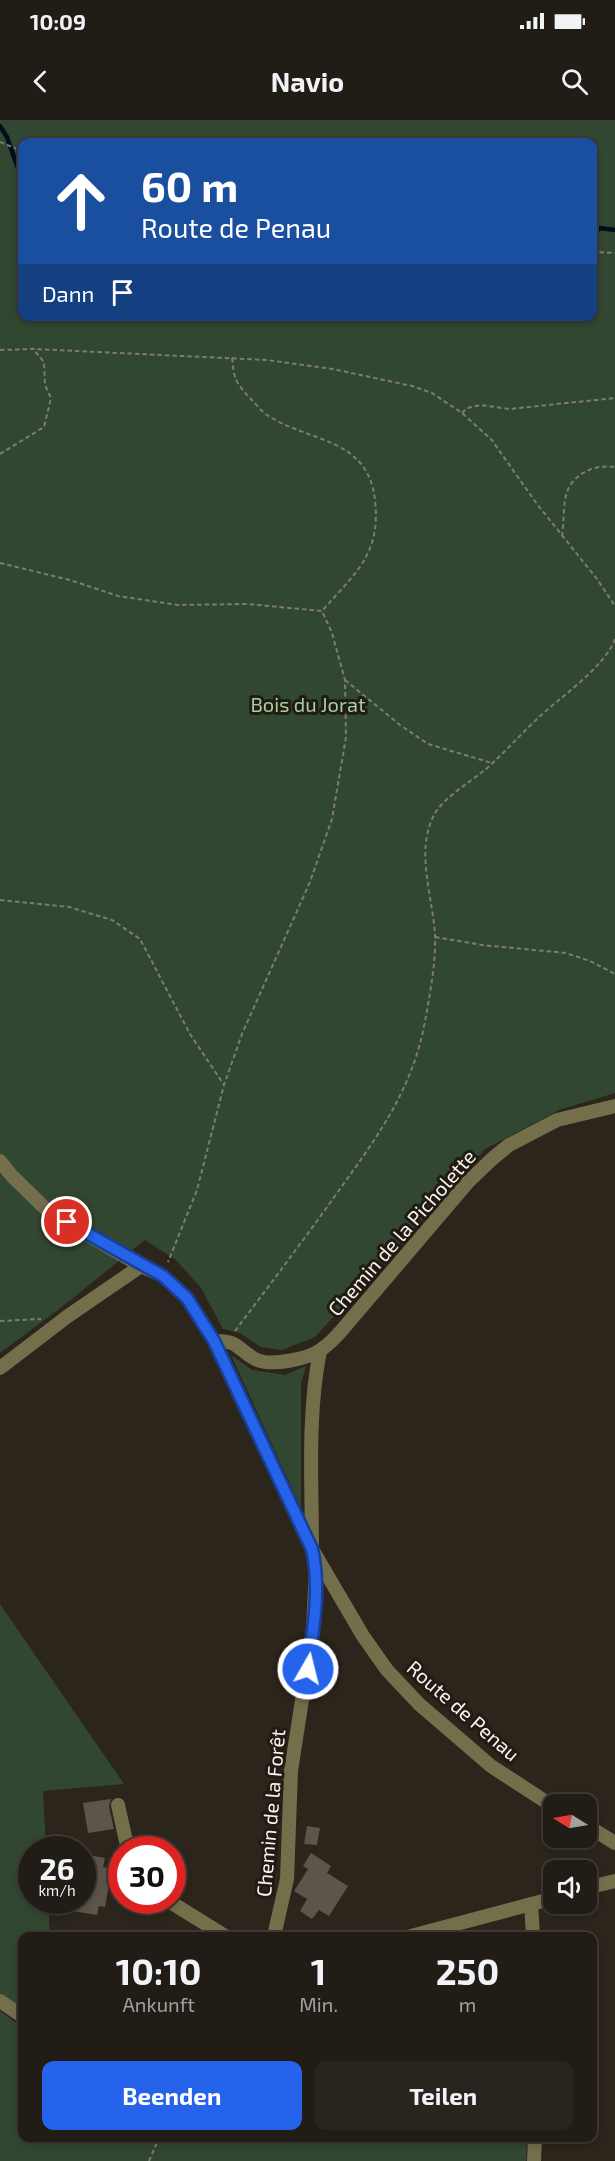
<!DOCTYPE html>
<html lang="de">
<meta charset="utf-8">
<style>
:root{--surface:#211c15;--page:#29251e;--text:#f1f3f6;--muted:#a2a1a0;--line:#3e3a34;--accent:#2563eb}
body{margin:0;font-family:"Exo 2",sans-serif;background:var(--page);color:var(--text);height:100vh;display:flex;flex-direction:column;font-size:22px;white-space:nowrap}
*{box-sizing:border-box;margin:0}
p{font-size:20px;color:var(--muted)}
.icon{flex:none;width:33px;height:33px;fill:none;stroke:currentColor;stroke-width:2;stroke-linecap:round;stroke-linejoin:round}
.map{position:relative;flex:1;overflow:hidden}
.panel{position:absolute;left:18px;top:1812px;width:579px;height:210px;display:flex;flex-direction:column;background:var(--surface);border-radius:12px;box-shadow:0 3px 9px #0003,0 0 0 2px var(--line)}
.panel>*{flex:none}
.banner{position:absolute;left:18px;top:18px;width:579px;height:183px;border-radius:12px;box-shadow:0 3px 9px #0003,0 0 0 2px var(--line);background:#1a4fa0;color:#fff;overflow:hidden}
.needle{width:39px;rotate:281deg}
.fabs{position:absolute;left:543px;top:1674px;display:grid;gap:12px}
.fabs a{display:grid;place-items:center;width:54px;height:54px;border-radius:12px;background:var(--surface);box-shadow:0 3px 9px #0003,0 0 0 2px var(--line);font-size:30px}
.speed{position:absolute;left:18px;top:1716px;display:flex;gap:12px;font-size:30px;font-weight:700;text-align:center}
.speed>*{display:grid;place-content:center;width:78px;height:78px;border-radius:50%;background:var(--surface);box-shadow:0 3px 9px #0003,0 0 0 2px var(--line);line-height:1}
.speed small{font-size:15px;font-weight:400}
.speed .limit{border:9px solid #d22;background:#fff;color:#111}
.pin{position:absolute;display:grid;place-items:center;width:51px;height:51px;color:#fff;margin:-26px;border:3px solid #fff;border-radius:50%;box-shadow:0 2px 6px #0007}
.me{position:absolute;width:66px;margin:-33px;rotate:8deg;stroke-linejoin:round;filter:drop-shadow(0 0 4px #0008)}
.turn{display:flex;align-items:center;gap:21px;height:126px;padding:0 24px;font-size:27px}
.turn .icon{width:78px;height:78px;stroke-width:2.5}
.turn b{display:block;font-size:42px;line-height:51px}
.then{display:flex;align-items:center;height:57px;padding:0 24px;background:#0003;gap:12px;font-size:22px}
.eta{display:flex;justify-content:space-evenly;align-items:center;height:102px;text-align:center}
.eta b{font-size:36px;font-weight:700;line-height:42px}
.cta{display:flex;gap:12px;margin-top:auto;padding:12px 24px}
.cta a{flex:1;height:69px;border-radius:12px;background:var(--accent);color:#fff;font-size:24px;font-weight:700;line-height:69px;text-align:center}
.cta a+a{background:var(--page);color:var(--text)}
.status{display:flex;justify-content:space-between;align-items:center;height:42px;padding:0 30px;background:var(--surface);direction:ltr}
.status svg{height:16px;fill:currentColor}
header{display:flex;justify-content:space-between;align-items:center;height:78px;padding:0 24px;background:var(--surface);font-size:27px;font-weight:700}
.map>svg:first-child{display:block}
</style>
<div class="status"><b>10:09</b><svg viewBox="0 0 49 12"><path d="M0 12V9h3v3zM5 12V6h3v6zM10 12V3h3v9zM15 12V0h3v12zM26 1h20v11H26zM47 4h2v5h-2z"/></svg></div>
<header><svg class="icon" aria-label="back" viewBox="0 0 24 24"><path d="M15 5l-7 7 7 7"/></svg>Navio<svg class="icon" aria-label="search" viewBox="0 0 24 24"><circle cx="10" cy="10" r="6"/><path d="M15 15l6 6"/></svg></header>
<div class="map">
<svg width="615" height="2041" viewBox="0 0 615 2041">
<rect width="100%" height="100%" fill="#2c251c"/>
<g fill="#324731" fill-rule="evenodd">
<path d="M0 0H615V973L559 990 485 1029 315 1217 282 1230 261 1227 240 1213 223 1209 201 1168 176 1140 145 1120 63 1186 0 1233ZM22 22H592V196H22Z"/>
<polygon points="231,1235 252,1250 285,1255 306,1246 301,1263 301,1388"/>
<polygon points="0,1484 124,1664 43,1671 46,1729 32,1730 32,1780 48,1781 50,1816 22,1816 22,1888 0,1873"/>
<polygon points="0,1891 22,1907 22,2018 527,2018 526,2041 0,2041"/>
</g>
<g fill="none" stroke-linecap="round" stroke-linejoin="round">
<g stroke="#000d1e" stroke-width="4.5">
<polyline points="0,6 7,17 22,60"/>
<polyline points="592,117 600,108 615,110"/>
</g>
</g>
<g fill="#5d554c">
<polygon points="111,1679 109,1687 114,1709 88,1713 83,1683"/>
<polygon points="307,1706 320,1708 317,1725 304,1724"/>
<polygon points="311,1733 331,1746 327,1753 348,1766 329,1796 319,1790 312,1799 300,1791 307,1779 294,1771 308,1749 303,1746"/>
<polygon points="82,1734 105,1738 103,1747 112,1749 105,1787 99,1786 97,1795 73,1791 75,1780 82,1780"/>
</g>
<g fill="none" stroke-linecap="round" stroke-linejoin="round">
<g stroke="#807a72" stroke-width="2" stroke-dasharray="4.5 3" stroke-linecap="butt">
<polyline points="0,22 22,31"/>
<polyline points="592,132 615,133"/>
<polyline points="0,230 34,229 267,240 333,249 412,266 432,273 462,293 491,319 537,384 597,459 615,486"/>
<path d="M232 238C233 244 233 251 235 257 237 264 245 273 251 279 256 284 261 291 267 295 310 323 368 317 375 380 381 435 355 453 322 491"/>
<polyline points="462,293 467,288 481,285 509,289 615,278"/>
<polyline points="0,334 44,307 51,278 45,265 44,242 34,230"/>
<path d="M562 416C564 404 563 383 567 372 574 353 595 344 615 347"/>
<polyline points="0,443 70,460 118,476 178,485 247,484 322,491 332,513 345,560 346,617 332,699 310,762 242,914 224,965 197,1070 168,1142"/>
<polyline points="345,560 400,605 428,624 492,643"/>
<polyline points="0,780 69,787 112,800 140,819 190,914 224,965"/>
<polyline points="435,817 482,825 566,833 590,841 615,854"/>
<polyline points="0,1201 41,1199"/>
<path d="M235 1211C269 1166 302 1122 335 1076 375 1020 413 970 425 901 430 874 436 843 435 815 433 778 415 731 434 695 443 678 470 662 485 650 503 634 519 616 537 599 558 579 606 546 615 519"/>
<polyline points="149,2041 159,2018"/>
</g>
<g stroke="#746f4b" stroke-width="14">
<polyline points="0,1041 12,1056 49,1092 141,1146"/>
<path d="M214 1221C238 1220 237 1229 255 1239 270 1247 309 1239 322 1229 329 1224 336 1217 342 1210L468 1062 492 1039 509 1025 557 1000 615 986"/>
<polyline points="0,1248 68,1196 141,1146 163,1156 187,1178 214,1221 312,1429 363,1516 387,1550 419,1584 491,1646 554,1687"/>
<polyline points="118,1685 128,1730"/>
<polyline points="586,1705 615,1723"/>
<polyline points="586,1768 615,1761"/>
<polyline points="167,1780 225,1816"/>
<polyline points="531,1784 533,1816"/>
<path d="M274 1816 287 1759 291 1651 313 1509 316 1449 312 1429C312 1364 307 1296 320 1231"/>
<polyline points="411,1816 554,1778"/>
<polyline points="0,1881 22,1896"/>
<polyline points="534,2041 535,2018"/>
</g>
</g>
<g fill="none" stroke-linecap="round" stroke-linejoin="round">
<defs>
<path id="route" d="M67 1102 163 1156 187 1178 214 1221 312 1429C321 1468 313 1510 308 1549"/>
</defs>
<use href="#route" stroke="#184099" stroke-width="15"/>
<use href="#route" stroke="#2563eb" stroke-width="10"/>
</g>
<g text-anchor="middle" stroke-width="6" stroke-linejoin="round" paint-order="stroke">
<g font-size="20" fill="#a1d19f" stroke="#221b13">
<text x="308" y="592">Bois du Jorat</text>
</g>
<g font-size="20" fill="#f8f4ee" stroke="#221b13">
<text transform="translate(402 1113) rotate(-49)" y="7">Chemin de la Picholette</text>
<text transform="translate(463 1591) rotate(41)" y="7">Route de Penau</text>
<text transform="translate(271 1693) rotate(-85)" y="7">Chemin de la Forêt</text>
</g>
</g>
</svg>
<div class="fabs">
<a><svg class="needle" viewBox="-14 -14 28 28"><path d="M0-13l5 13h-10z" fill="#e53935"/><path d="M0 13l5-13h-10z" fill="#a2a1a0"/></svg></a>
<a><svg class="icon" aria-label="sound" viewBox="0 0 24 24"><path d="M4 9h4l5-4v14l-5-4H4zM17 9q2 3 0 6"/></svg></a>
</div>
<div class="speed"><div>26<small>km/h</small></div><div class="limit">30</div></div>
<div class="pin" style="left:67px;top:1102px;background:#d93025"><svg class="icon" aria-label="arrive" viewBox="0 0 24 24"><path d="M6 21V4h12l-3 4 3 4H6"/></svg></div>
<svg class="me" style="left:308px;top:1549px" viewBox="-20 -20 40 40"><circle r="17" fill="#2563eb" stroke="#fff" stroke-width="3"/><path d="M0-11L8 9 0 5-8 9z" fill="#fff"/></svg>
<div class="banner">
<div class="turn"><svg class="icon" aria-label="ahead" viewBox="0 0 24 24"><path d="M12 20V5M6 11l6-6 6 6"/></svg><div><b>60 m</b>Route de Penau</div></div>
<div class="then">Dann<svg class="icon" aria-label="arrive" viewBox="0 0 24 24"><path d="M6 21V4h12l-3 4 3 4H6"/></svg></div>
</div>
<section class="panel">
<div class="eta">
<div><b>10:10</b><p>Ankunft</p></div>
<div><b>1</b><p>Min.</p></div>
<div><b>250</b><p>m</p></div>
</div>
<div class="cta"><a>Beenden</a><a>Teilen</a></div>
</section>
</div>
